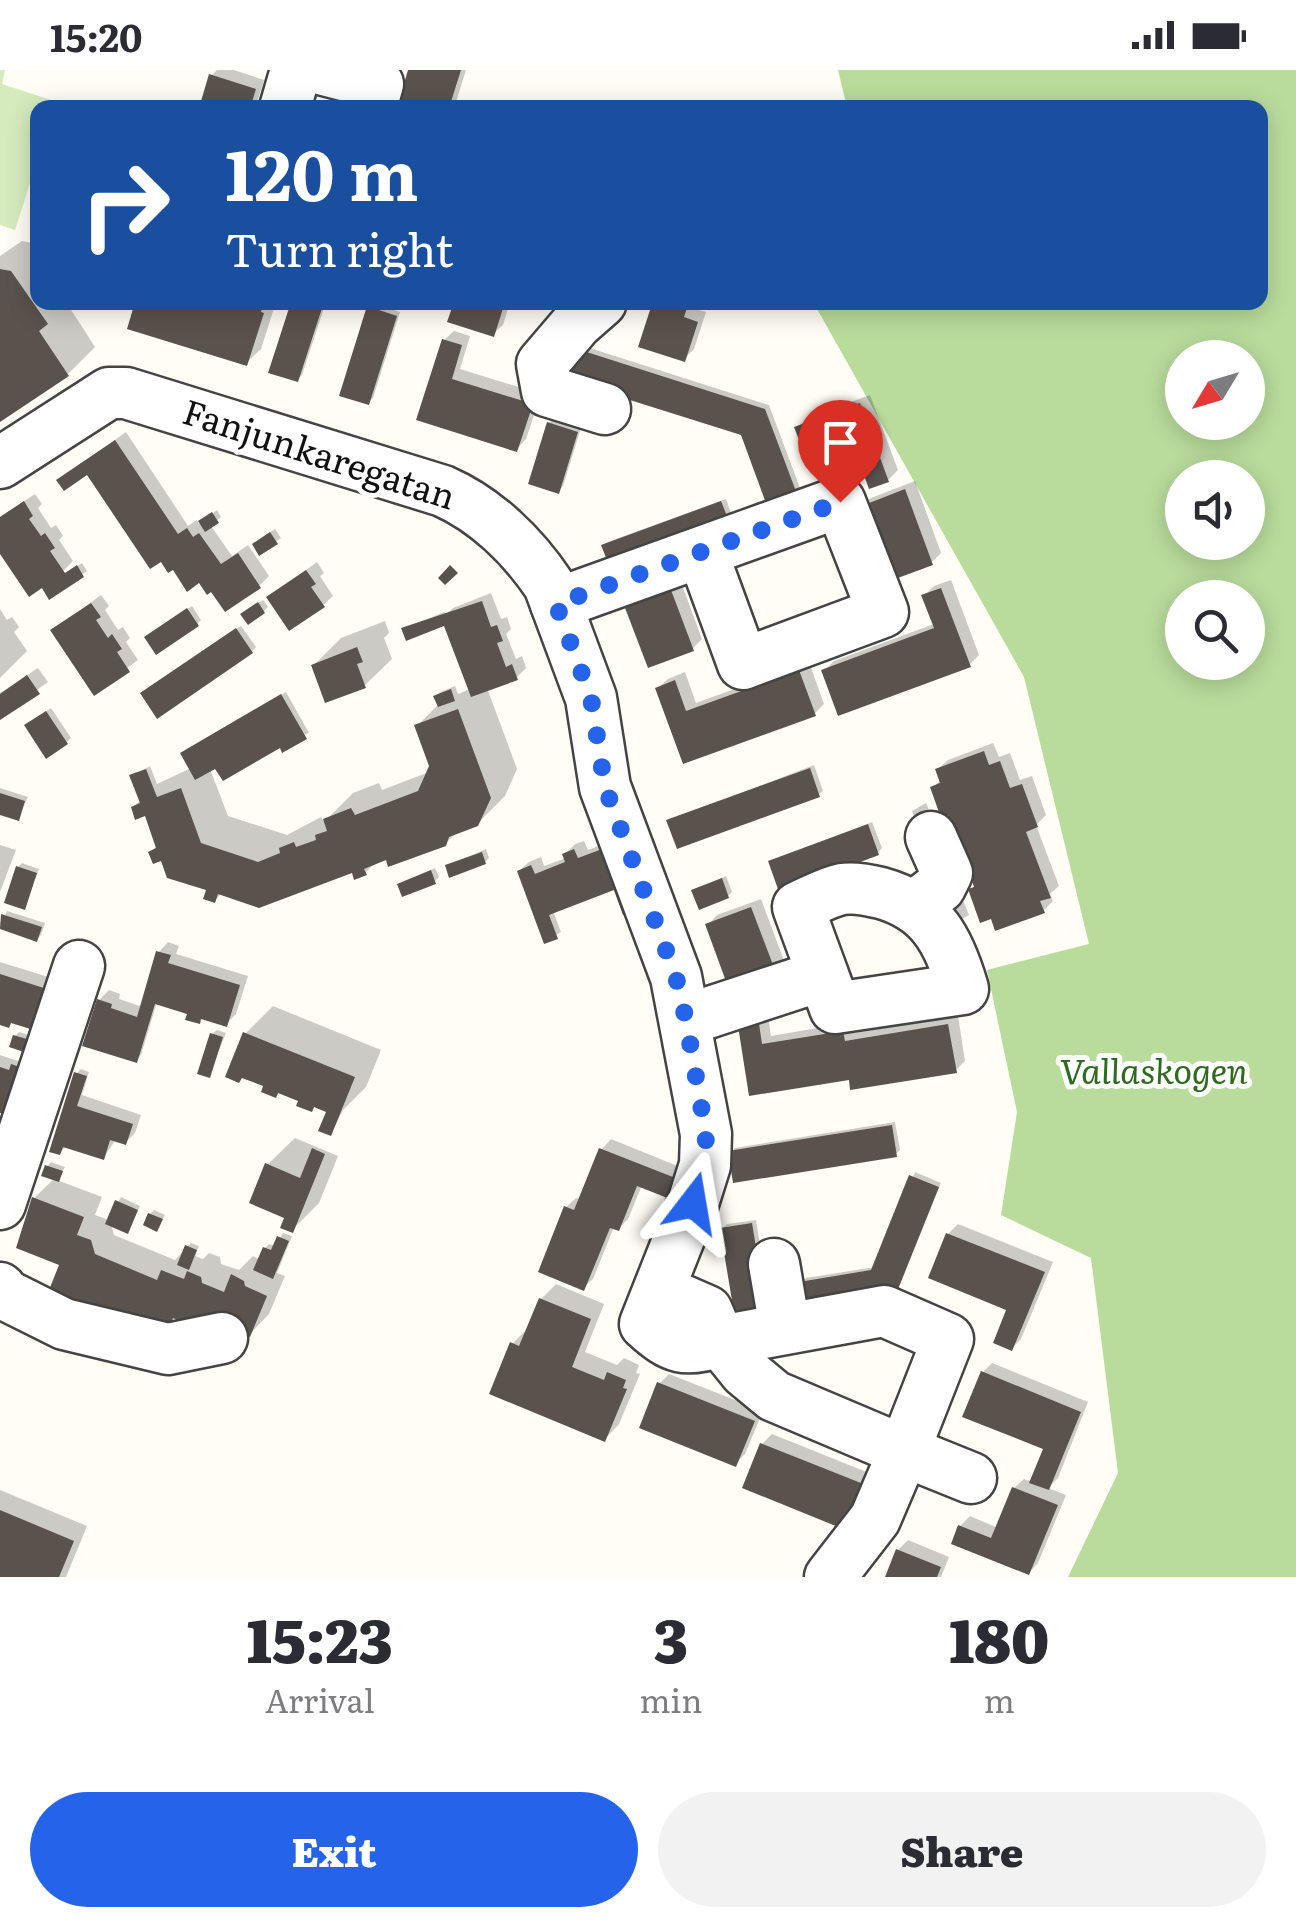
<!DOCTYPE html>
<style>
:root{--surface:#fff;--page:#f2f2f3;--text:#2b2b33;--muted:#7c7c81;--accent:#2563eb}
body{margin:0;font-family:Literata,serif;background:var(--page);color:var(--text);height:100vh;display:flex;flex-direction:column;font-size:38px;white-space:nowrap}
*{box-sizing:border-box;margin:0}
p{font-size:32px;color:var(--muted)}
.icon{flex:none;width:55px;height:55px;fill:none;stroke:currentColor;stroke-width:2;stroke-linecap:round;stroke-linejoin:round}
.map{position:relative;height:1507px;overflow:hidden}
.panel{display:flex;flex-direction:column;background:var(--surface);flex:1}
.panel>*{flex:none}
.hud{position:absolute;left:30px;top:30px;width:1238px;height:210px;border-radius:20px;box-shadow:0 5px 25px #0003;background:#1a4fa0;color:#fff;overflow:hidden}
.needle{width:65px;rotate:232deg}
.fabs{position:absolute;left:1165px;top:270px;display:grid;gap:20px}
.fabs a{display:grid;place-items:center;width:100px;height:100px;border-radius:50%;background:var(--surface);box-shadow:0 5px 25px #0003;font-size:50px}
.pin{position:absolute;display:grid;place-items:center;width:85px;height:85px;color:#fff;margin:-102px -42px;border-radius:50% 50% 50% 0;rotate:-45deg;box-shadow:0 0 10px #0007}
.pin .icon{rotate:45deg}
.me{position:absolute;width:110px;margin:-55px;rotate:14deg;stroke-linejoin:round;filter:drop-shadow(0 0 8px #0008)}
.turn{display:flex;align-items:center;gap:35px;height:210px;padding:0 30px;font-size:45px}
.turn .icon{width:130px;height:130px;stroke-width:2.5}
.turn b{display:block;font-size:70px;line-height:85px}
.eta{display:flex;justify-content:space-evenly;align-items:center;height:170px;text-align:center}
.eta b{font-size:60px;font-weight:800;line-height:70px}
.button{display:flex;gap:20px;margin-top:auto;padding:20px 30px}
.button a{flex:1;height:115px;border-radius:60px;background:var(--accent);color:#fff;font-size:40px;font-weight:800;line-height:115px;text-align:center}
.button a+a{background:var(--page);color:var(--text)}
.status{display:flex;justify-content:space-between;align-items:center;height:70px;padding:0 50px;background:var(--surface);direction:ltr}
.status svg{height:28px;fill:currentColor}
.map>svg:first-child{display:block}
</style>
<div class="status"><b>15:20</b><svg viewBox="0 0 49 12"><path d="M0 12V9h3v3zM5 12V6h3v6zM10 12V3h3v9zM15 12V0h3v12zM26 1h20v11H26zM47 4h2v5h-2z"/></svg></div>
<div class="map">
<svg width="1296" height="1507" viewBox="0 0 1296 1507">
<rect width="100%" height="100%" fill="#fffdf5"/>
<polygon fill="#d5ebbd" points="0,0 5,0 2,14 57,32 55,37 38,38 37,91 15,160 0,155"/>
<path fill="#b9dc9c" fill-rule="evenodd" d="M838 0H1296V1507H1068L1118 1403 1091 1188 1001 1145 1017 1042 987 900 1089 874 1024 607 816 237 817 232H1260V38L847 37ZM1182 288H1248V352H1182ZM1182 408H1248V472H1182ZM1182 528H1248V592H1182Z"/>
<g fill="#0003">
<polygon points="217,0 234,0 264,10 255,38 201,38 212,5"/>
<polygon points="411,0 466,0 454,38 399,38"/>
<polygon points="22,171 38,174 38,232 66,232 95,277 68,304 0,349 0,186"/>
<polygon points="138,232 276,232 261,279 246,293"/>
<polygon points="293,232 326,232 302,305 298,309"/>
<polygon points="456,232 510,232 503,255 493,264"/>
<polygon points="639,232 694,232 692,238 706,242 694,279 684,289 653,238"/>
<polygon points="373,233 400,242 373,328 369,332 369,238"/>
<polygon points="454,261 470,266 460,299 541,324 526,369 517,379 419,348 444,270"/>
<polygon points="577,274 769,335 803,426 799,430 743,363 563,306"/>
<polygon points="870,325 898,400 888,410 858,383 797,358 807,348"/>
<polygon points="553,349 581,358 563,416 559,421 549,353"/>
<polygon points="126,362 188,456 197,450 199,454 217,440 221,447 211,456 232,486 248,475 269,506 259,516 225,538 212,518 173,497 80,395"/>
<polygon points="915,411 941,483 932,492 861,437 871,428"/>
<polygon points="35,424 42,434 38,438 51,458 56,455 63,466 59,470 73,491 59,505 61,507 82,493 87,501 50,526 0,480 0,447"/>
<polygon points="726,429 734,452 604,476 608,472"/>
<polygon points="275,459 281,468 260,482 259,470"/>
<polygon points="317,492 324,503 320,506 333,526 323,535 269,527"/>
<polygon points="678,504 702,569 692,579 625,531"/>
<polygon points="951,510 979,585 969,595 824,601 834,591 934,554 924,526 934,516"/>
<polygon points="491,523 501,549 507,547 511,559 506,564 516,589 522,586 526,598 516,608 487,618 517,699 505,726 477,754 457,762 445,774 377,791 365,803 353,800 222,823 215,830 209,819 151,782 158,775 146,743 133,737 142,729 132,706 150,696 157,714 191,698 187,679 286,622 309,663 210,699 228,746 287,765 321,747 324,752 353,723 379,713 382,720 429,702 432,696 417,656 439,634 436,626 440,622 455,616 458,624 470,619 446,553 404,559 444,542 445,545 453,538"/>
<polygon points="101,525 109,536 105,540 118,560 123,557 130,568 126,572 138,590 95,622 53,560"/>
<polygon points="263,530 268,537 264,541 247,540"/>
<polygon points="192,536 201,550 197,554 151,563"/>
<polygon points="0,539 7,550 12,547 19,557 14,562 27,581 0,608"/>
<polygon points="385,551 389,563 384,568 392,589 364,616 314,595 341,568"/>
<polygon points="241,556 256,577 252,581 147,619"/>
<polygon points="809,592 824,634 814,644 685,691 658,618 668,609 685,602 696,633"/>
<polygon points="38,598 48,612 0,647 0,623"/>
<polygon points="51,638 71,668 67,672 31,652"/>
<polygon points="993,673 999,687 1010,683 1020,710 1032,706 1046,745 1036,755 1059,816 1050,824 1053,831 1043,841 993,846 971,820 976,815 949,742 933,718 941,709 938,699 948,690"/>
<polygon points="814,695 823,721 818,725 669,751"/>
<polygon points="0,718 28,727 18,748 0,743"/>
<polygon points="926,733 931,745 916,753 912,741"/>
<polygon points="872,752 882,778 878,783 771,792"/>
<polygon points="622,767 624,814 553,841 561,862 546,871 519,801 529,792 541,787 544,796 566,788 565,784 575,774 584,771 588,780"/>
<polygon points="0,775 16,780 0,822"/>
<polygon points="486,779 489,788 485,792 447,796"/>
<polygon points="22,793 39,799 24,837 18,797"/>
<polygon points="435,798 439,807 435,811 400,814"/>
<polygon points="726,806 732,822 728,826 694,821"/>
<polygon points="960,823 969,845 953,854 944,832"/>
<polygon points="761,829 786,896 776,906 708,855 717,845"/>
<polygon points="7,841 45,853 41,865 37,869 0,857"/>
<polygon points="168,872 179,876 176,884 248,906 236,944 226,954 203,947 199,952 190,943 157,932 141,985 136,990 99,930 109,920 120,924 119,929 143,937 159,882"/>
<polygon points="0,892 58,910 9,955 0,953"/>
<polygon points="766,932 771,966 852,952 854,963 958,946 965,991 956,1000 851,1007 751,1023 738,944"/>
<polygon points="273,936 381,980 366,1017 343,1040 331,1064 331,1041 267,1015 245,964"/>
<polygon points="217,960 226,963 209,1005 212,964"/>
<polygon points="19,962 36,967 33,977 15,966"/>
<polygon points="0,985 18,991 23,986 34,990 0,1040"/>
<polygon points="81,999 89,1002 82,1025 141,1045 135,1063 126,1072 116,1069 104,1087 67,1075 60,1083 77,1003"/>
<polygon points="895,1052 900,1080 896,1084 731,1082 735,1078"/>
<polygon points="295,1068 338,1086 319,1133 292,1160 267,1095"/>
<polygon points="611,1069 680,1097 679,1116 642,1115 628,1149 619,1158 614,1157 593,1209 583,1218 566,1137 576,1128 581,1129 602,1079"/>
<polygon points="51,1092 65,1097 57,1110 102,1127 95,1145 109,1150 121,1127 140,1136 127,1161 111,1154 114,1165 175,1190 191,1173 199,1176 195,1186 203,1189 209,1183 220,1187 221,1194 239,1200 253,1186 260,1190 265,1178 269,1174 275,1176 283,1163 292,1166 277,1203 285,1206 269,1244 250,1264 163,1268 63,1194 34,1128 55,1108 47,1097"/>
<polygon points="915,1102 941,1113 897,1222 801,1212 806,1208 875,1197"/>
<polygon points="154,1140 165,1145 157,1159 150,1144"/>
<polygon points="756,1150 771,1243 723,1158 727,1154"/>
<polygon points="958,1154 1053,1192 1021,1269 1012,1278 1009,1239 931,1207 948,1164"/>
<polygon points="556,1214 604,1234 585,1282 617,1295 624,1288 639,1295 636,1303 640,1304 619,1354 605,1369 512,1274 527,1259 541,1229"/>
<polygon points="992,1293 1088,1332 1058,1408 1048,1418 1066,1425 1038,1493 1029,1503 960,1456 970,1446 998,1458 1014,1418 1024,1409 1032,1412 1046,1378 983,1302"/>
<polygon points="669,1304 763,1341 745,1384 735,1394 659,1314"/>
<polygon points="772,1364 879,1407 852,1460 762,1374"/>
<polygon points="0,1420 87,1456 66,1507 0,1507"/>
<polygon points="908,1470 949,1487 941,1507 887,1507 898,1480"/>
</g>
<g fill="#5a524d">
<polygon points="408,0 461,0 449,38 397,38"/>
<polygon points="209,4 256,19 250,38 199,38"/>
<polygon points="0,199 11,201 48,254 39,261 69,306 0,352"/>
<polygon points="135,232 232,232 241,235 242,232 258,232 263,234 261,242 264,243 247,296 127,259"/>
<polygon points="291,232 324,232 298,312 268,303"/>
<polygon points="454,232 505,232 494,267 447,252"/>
<polygon points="630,232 689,232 684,247 698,252 685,292 638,277 650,240"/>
<polygon points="367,236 397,246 369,335 339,326"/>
<polygon points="442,269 462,275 452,309 533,334 517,382 416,350"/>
<polygon points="571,277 765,339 800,432 770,444 741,365 560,308"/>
<polygon points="860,333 889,412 869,419 857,386 812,403 794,357"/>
<polygon points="547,352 578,362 559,424 528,414"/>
<polygon points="115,370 178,464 187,458 193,467 199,463 221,494 238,483 261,518 225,542 211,522 207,525 199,513 187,522 173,500 168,503 161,492 150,499 87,405 64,421 56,410"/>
<polygon points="905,419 933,495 887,512 859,437"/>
<polygon points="24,431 33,446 29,449 41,466 45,463 55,478 50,481 65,503 77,495 84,507 49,530 42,518 29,527 0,484 0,447"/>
<polygon points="721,431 732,459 612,503 601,475"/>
<polygon points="212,442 219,453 205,462 198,451"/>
<polygon points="270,462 278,474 259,486 252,474"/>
<polygon points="450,495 458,503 445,515 438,508"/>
<polygon points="306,500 316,514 311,517 325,537 289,561 266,527"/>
<polygon points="668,512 694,581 648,598 622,530"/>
<polygon points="941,518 971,597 838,646 821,600 934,558 921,525"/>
<polygon points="482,531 491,557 497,555 503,571 497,573 506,597 512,594 518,610 471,627 444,556 406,571 401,558"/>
<polygon points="258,532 265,543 248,555 240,544"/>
<polygon points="91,533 101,547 96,550 108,568 112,564 122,579 117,582 130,602 94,626 50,560"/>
<polygon points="187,538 199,556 156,585 144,567"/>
<polygon points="236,558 253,583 157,649 140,623"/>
<polygon points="357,577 363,592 357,594 366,618 325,633 311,595"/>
<polygon points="799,600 816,646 683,694 655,618 675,610 686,641"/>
<polygon points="27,605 40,624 0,650 0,624"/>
<polygon points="451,619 455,631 438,637 433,626"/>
<polygon points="281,624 307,669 282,683 280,678 223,711 215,699 195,710 180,683"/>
<polygon points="458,639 491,728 478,756 449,767 446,776 388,797 386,790 364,799 367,805 354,810 352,803 259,838 218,824 215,833 203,829 206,820 167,808 161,791 153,794 148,782 156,778 145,746 135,750 131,737 140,733 129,705 146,699 157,727 181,718 201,773 258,792 280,783 279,778 294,772 296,777 316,770 315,765 327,761 323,749 351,738 355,745 418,721 429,696 414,655"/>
<polygon points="46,641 68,674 46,689 24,655"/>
<polygon points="984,681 989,695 1000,691 1010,718 1022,714 1038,757 1026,762 1051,828 1040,831 1045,843 995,861 991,849 980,853 968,819 974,817 948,745 941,748 930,717 940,713 935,699"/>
<polygon points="810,698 820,727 677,779 666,750"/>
<polygon points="0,723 25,731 19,751 0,745"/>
<polygon points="868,754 879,785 779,822 768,791"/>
<polygon points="613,775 637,840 623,845 614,820 549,845 558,869 544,874 517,801 531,795 535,804 565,792 562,784 574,779 578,788"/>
<polygon points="482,782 486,794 449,808 445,795"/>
<polygon points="16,796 37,803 25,840 4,833"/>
<polygon points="431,800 436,814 402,827 397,814"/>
<polygon points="722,808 729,828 699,840 691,820"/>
<polygon points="751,837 778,908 731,925 705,854"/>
<polygon points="1,844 42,857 37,872 0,859"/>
<polygon points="156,881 171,885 168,893 240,915 227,957 201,949 200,954 185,950 187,944 155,934 137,993 82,976 97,929 112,934 111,938 137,947"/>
<polygon points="0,904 50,920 37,961 11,953 9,958 0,955"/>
<polygon points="757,940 762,974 843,961 845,971 948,954 957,1003 850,1020 849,1010 749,1026 736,943"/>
<polygon points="243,962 355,1007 331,1066 318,1061 326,1042 314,1037 312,1042 296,1036 298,1031 278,1023 276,1028 261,1022 263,1016 242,1008 239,1013 225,1007"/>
<polygon points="210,963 223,967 210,1008 197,1004"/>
<polygon points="13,965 34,971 30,984 9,977"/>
<polygon points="11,994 26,999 11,1046 0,1043 0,997 9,1000"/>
<polygon points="74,1002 87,1006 77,1036 133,1054 126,1075 110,1070 104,1090 63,1077 60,1085 49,1082"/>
<polygon points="892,1055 897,1087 733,1113 728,1081"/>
<polygon points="312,1078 325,1084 293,1163 280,1158 284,1148 249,1133 265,1093 300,1108"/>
<polygon points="599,1078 678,1109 670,1129 637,1116 619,1161 610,1158 584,1221 538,1202 564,1136 574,1140"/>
<polygon points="45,1095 63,1101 59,1112 41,1106"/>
<polygon points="909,1105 939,1117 894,1229 804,1244 799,1212 871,1200"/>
<polygon points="32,1127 84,1147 77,1165 91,1170 95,1184 157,1210 161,1200 184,1209 187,1201 201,1207 202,1213 224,1222 231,1204 244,1211 245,1216 267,1226 250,1267 215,1252 211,1264 173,1248 164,1271 45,1230 59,1195 16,1178"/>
<polygon points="115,1130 138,1140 128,1164 105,1154"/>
<polygon points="148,1143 163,1149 157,1162 143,1155"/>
<polygon points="752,1153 768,1250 736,1255 720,1158"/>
<polygon points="946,1163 1045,1202 1012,1281 993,1273 1006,1240 928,1208"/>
<polygon points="277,1166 289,1171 273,1209 253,1200 263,1177 271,1180"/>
<polygon points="185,1175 197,1180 189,1200 177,1195"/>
<polygon points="539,1228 591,1249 572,1297 604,1310 607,1302 626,1310 623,1318 627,1319 605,1372 489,1324 510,1272 519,1276"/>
<polygon points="981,1301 1081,1342 1049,1420 1029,1413 1043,1379 962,1347"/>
<polygon points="657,1312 755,1351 736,1397 639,1358"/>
<polygon points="760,1373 871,1417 853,1463 742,1418"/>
<polygon points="1012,1417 1058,1435 1029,1505 951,1474 958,1455 991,1468"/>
<polygon points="0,1440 74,1471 59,1507 0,1507"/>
<polygon points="896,1479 941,1497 937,1507 885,1507"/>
</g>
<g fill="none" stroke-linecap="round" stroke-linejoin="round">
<defs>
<g id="minor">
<polyline points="324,0 378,14 371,38"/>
<polyline points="285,38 296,0"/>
<polyline points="601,232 577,253 542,294 547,321 605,339"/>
<path d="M0 393 109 323H126L443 421C486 440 523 476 549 515L591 628 605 717 676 907 706 1064 705 1095 693 1133 645 1254C672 1279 686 1283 720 1271L707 1241 659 1220"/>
<polyline points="556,534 840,432 883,542 743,594 702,482"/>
<polyline points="915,836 940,817 947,803 931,767"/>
<path d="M686 950 823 905 798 837C812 831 827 822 842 819 855 817 869 820 881 823 932 837 949 871 963 919L835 938 823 905"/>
<polyline points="0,1134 79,896"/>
<polyline points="774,1194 785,1258"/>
<polyline points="0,1218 6,1225 64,1254 168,1279 222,1268"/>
<polygon points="884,1241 948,1269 904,1381 774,1326 745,1302 720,1271"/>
<polyline points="830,1507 875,1449 904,1381 971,1408"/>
</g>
</defs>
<use href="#minor" stroke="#444" stroke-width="55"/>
<use href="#minor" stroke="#fff" stroke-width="50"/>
</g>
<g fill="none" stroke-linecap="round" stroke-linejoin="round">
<polyline stroke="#2563eb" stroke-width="18" stroke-dasharray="0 32.4" points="693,1133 705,1095 706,1064 686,950 676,907 605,717 591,628 556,534 840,432"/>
</g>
<g text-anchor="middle" stroke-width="10" stroke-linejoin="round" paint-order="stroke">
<g font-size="35" fill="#111" stroke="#fff">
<text transform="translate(319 385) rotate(18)" y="12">Fanjunkaregatan</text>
</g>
<g font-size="35" font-style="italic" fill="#2f6b1f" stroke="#fff">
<text x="1154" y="1014">Vallaskogen</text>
</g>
</g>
</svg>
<div class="fabs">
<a><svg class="needle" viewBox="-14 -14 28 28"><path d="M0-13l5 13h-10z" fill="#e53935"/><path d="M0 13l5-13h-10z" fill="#7c7c81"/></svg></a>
<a><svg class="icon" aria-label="sound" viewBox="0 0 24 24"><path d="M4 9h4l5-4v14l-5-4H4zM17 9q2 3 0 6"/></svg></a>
<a><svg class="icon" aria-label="search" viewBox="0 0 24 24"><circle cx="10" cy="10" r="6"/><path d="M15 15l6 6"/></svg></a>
</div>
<div class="pin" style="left:840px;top:432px;background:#d93025"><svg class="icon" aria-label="arrive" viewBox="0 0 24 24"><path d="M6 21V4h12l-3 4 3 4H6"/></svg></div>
<svg class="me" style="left:693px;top:1133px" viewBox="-20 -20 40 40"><path d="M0-17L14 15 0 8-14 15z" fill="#2563eb" stroke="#fff" stroke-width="4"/></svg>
<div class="hud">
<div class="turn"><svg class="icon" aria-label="right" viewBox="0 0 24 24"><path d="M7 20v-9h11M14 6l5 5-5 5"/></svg><div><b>120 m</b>Turn right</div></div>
</div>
</div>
<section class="panel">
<div class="eta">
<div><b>15:23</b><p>Arrival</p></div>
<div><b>3</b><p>min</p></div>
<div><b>180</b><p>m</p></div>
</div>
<div class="button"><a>Exit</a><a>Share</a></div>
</section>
